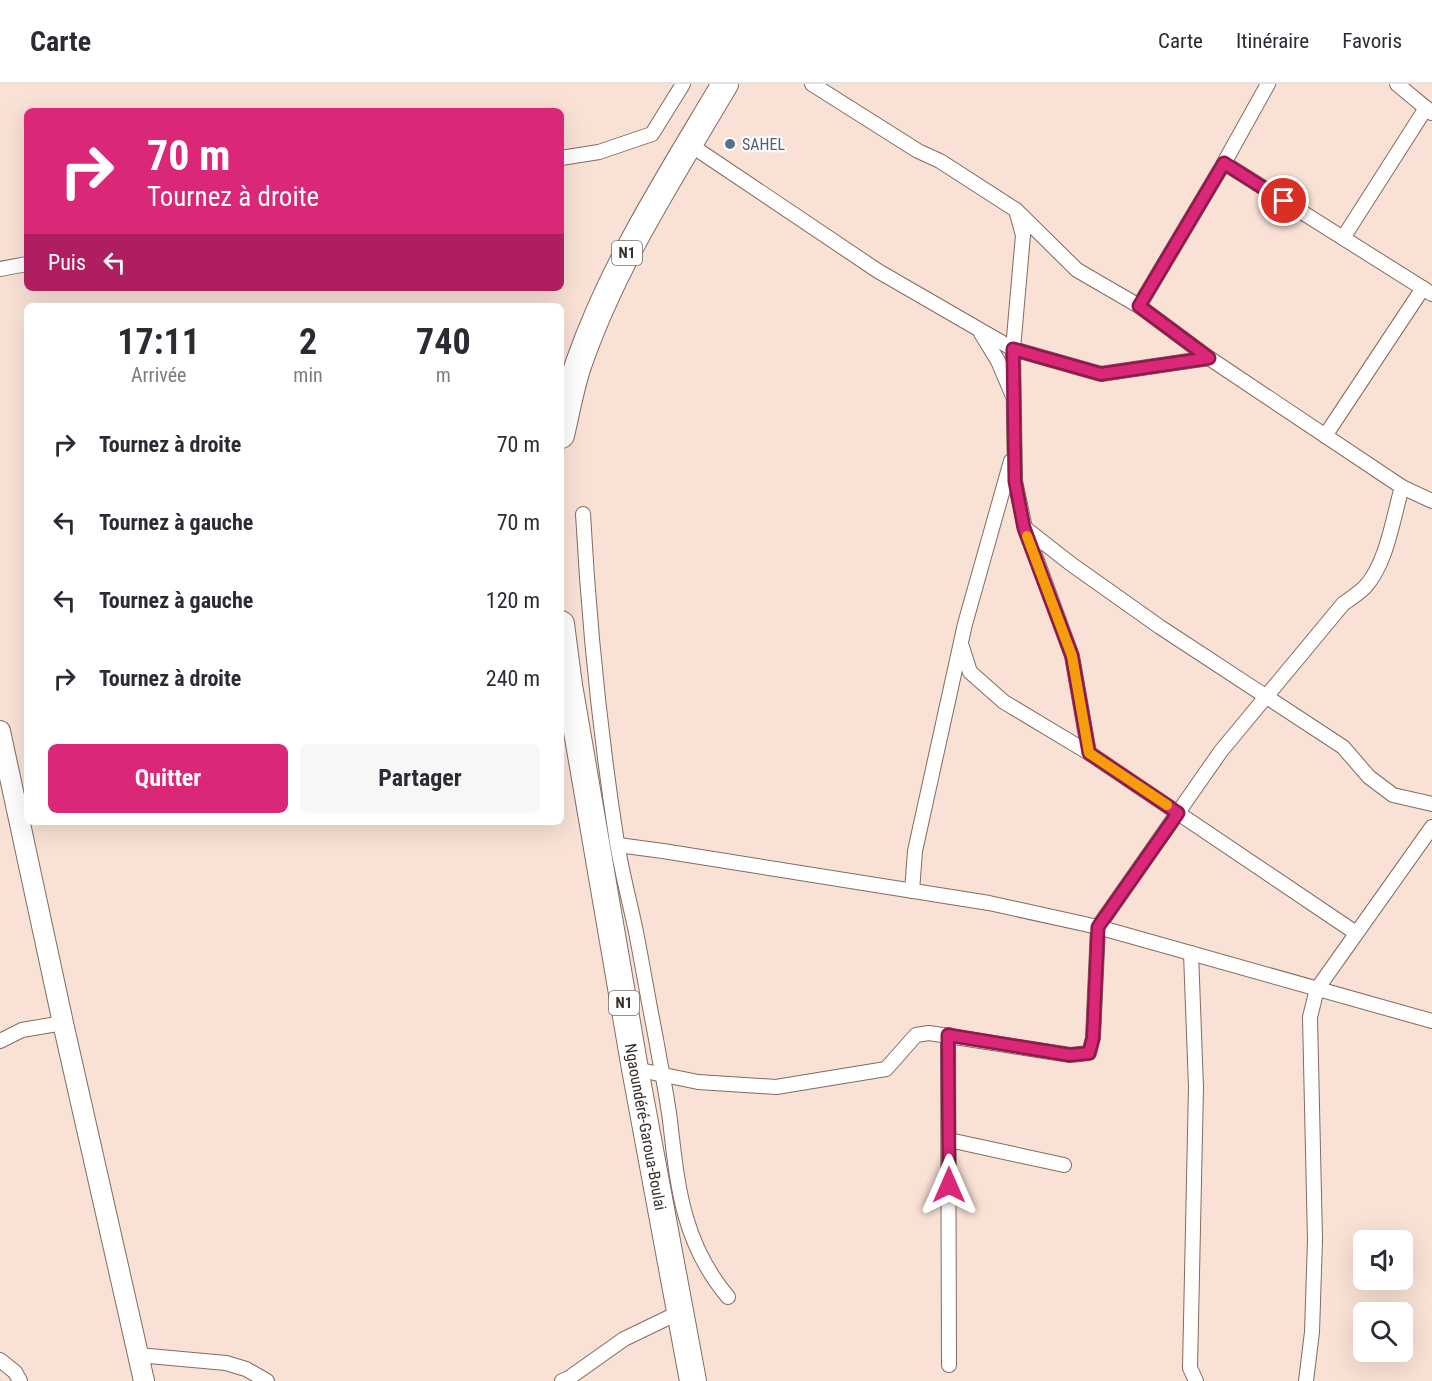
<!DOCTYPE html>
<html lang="fr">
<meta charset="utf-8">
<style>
:root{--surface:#fff;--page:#f7f7f7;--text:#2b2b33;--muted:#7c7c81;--line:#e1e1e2;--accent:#db2777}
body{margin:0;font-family:"Roboto Condensed",sans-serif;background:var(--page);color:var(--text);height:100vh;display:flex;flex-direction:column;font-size:22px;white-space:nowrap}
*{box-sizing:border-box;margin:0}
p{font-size:20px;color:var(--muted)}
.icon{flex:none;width:33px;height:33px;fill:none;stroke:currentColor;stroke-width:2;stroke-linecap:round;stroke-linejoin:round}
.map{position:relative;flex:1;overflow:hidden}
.sheet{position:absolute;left:24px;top:219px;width:540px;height:522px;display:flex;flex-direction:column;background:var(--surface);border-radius:9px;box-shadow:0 6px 24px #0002}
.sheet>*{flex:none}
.banner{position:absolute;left:24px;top:24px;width:540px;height:183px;border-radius:9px;box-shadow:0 6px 24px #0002;background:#db2777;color:#fff;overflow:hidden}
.buttons{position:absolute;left:1353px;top:1146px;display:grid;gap:12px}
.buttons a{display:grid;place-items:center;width:60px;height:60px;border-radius:9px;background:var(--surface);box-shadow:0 6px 24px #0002;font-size:30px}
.pin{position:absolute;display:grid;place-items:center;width:51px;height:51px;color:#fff;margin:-26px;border:3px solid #fff;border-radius:50%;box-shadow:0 2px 6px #0007}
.me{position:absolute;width:66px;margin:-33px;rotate:0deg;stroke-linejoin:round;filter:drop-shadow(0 0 4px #0008)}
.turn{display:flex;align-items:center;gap:21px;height:126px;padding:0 24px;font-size:27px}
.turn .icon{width:78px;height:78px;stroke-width:2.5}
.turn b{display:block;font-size:42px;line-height:51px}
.then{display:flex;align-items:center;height:57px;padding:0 24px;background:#0003;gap:12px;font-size:22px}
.eta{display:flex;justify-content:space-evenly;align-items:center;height:102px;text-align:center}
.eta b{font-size:36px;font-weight:700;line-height:42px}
.cta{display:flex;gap:12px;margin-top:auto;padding:12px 24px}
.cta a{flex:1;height:69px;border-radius:9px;background:var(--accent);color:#fff;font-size:24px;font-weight:700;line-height:69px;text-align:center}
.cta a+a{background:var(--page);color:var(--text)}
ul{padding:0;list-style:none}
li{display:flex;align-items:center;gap:18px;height:78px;padding:0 24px}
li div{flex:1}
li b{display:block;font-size:22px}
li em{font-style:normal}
header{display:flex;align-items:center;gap:36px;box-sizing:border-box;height:84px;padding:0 30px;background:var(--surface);border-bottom:2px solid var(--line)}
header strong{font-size:28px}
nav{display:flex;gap:33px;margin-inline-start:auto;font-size:21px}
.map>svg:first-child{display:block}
</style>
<header>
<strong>Carte</strong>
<nav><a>Carte</a><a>Itinéraire</a><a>Favoris</a></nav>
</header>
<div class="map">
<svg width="1432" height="1297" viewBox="0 0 1432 1297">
<rect width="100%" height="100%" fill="#f9e1d5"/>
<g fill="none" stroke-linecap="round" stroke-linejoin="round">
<defs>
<g id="street">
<polyline points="812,0 918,67 940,77 1016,126 1077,186 1139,222 1209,274 1402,403 1432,417"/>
<polyline points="1397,0 1432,29"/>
<polyline points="689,60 878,187 1013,265 1101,290 1209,274"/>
<polyline points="561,74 599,68 652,50 683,0"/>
<polyline points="1224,79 1432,210"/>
<polyline points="1016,126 1023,151 1013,265 1015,397 1025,444 1072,572 1089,669"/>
<polyline points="1343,154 1426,24"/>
<polyline points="0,185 27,180"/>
<polyline points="1139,222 1224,79 1268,0"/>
<polyline points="981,249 998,277 1012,310"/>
<polyline points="1325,352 1423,204"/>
<path d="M583 430C589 541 600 650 617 759 622 789 630 819 636 848 643 884 649 920 656 955 661 985 668 1015 671 1045 678 1108 685 1162 728 1213"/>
<polyline points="1025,444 1071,480 1160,543 1343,663 1369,693 1393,711 1432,720"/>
<polyline points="961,560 970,588 1004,618 1089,669 1356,849"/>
<polyline points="618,761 663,767 989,819 1098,843 1432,937"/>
<polyline points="912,807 915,767 965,540 1011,377"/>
<polyline points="1191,869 1196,1003 1190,1284 1196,1297"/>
<polyline points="948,951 949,1281"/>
<polyline points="0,957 22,946 63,939"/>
<path d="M635 985 698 998 776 1003 886 985 916 951 929 949 1070 971 1089 969 1093 954 1098 843 1221 667 1343 520C1350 515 1359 509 1365 503 1387 479 1393 434 1402 403"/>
<polyline points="949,1056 1064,1081"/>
<polyline points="138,1271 226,1279 246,1285 267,1297"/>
<polyline points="0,1276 15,1288 20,1297"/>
<polyline points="562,1297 569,1294 624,1255 680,1228"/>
<polyline points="1306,1297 1312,1248 1315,1156 1310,933 1317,905 1432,743"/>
</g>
<polyline id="secondary" points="0,647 63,939 144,1297"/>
<g id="highway">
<path d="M561 351C567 327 571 300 580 276 615 177 672 90 725 0"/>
<path id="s1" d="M561 540 569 601 635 985 693 1297"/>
</g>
</defs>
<use href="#street" stroke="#816c62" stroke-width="16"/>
<use href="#secondary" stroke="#816c62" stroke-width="22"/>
<use href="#highway" stroke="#816c62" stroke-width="28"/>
<use href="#street" stroke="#fff" stroke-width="14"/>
<use href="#secondary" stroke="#fff" stroke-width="20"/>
<use href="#highway" stroke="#fff" stroke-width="26"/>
</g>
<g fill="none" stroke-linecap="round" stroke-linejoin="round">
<defs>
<polyline id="route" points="949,1101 948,951 1070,971 1089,969 1093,954 1098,843 1178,729 1089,669 1072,572 1024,444 1015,397 1013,265 1101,290 1209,274 1139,222 1224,79 1284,117"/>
</defs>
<use href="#route" stroke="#8e194d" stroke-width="15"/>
<use href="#route" stroke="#db2777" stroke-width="10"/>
<polyline stroke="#f59e0b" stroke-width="10" points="1027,452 1072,572 1089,669 1167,721"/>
</g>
<circle fill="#5c6f8a" stroke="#fff" stroke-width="2" cx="730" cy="60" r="6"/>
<g text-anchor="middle" stroke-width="4.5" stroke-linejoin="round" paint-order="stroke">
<g fill="#fff" stroke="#736d69" stroke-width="1.5">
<rect x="612" y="157" width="30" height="24" rx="4.5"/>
<rect x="609" y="907" width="30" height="24" rx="4.5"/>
</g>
<g font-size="15" font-weight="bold" fill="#372e29">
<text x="627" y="174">N1</text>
<text x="624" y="924">N1</text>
</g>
<g font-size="16" fill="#4e5e75" stroke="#fff" text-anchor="start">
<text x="742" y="66">SAHEL</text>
</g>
<g font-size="16" fill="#372e29" stroke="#fff">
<text dy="6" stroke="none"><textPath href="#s1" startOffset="510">Ngaoundéré-Garoua-Boulai</textPath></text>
</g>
</g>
</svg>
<div class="buttons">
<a><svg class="icon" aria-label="sound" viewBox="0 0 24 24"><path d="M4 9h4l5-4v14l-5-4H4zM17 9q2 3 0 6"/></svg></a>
<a><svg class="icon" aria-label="search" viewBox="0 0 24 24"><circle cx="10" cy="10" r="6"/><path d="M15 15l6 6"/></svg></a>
</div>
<div class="pin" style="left:1284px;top:117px;background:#d93025"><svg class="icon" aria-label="arrive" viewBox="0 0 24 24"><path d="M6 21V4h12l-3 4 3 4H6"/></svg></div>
<svg class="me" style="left:949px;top:1101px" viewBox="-20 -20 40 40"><path d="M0-17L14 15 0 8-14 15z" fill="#db2777" stroke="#fff" stroke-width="4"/></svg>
<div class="banner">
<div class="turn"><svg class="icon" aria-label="right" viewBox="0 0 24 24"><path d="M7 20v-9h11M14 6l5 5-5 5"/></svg><div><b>70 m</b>Tournez à droite</div></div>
<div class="then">Puis<svg class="icon" aria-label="left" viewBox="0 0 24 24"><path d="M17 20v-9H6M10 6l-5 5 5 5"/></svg></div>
</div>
<section class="sheet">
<div class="eta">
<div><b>17:11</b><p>Arrivée</p></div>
<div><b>2</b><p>min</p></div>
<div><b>740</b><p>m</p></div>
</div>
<ul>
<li><svg class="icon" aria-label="right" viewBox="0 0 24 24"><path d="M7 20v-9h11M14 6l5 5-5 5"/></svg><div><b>Tournez à droite</b></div><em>70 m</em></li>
<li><svg class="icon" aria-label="left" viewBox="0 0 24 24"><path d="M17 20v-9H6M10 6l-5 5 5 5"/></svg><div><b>Tournez à gauche</b></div><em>70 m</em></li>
<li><svg class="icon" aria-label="left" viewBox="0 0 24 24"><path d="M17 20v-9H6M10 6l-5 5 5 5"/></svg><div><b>Tournez à gauche</b></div><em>120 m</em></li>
<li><svg class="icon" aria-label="right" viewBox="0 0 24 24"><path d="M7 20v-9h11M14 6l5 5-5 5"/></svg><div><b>Tournez à droite</b></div><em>240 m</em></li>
</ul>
<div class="cta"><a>Quitter</a><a>Partager</a></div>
</section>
</div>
